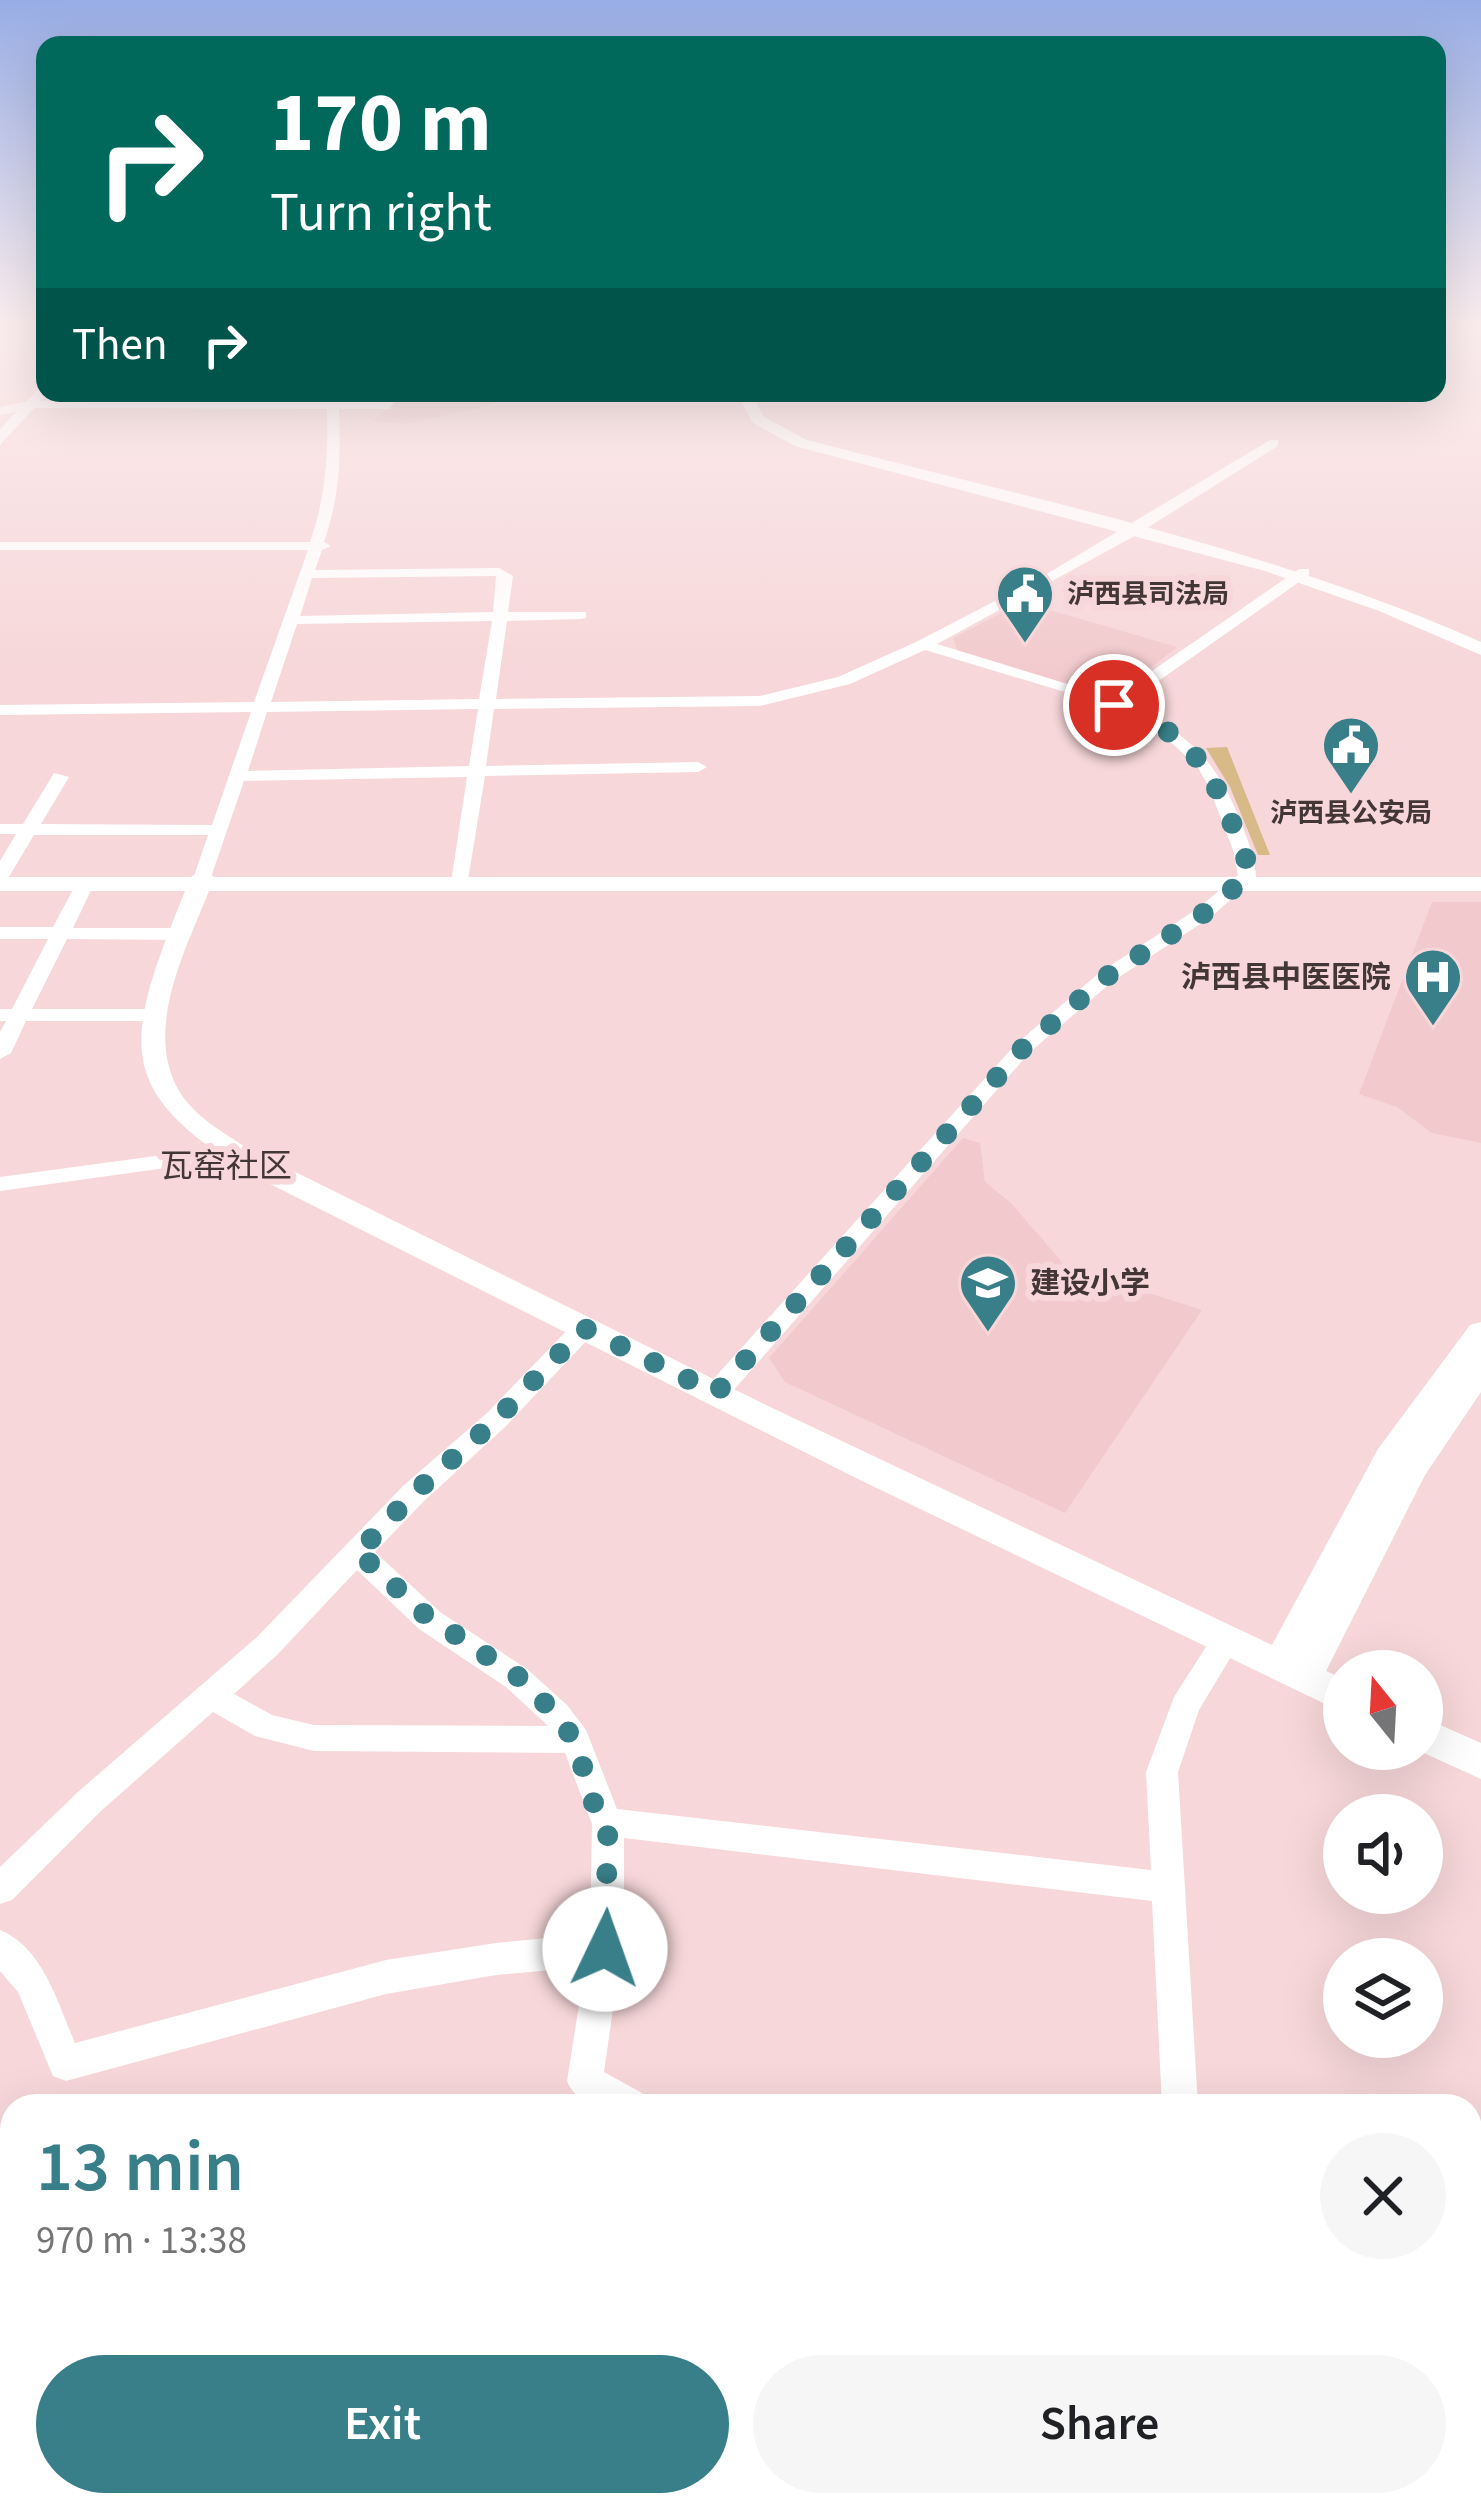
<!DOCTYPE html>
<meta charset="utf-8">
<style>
:root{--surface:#fff;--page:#f6f6f6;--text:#202124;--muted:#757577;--accent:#387f89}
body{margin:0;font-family:"Source Sans 3","Noto Sans SC",sans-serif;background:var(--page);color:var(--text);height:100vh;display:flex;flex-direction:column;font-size:45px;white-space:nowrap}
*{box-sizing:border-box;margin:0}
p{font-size:39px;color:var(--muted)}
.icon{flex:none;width:66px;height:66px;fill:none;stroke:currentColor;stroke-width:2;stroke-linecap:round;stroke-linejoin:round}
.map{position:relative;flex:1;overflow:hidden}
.side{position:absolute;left:0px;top:2094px;width:1482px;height:423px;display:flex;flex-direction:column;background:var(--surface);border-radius:36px 36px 0 0;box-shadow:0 12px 48px #0002}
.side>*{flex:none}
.top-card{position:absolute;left:36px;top:36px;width:1410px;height:366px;border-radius:24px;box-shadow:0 12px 48px #0002;background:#00695c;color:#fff;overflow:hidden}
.needle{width:78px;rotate:342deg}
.tools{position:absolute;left:1323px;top:1650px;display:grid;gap:24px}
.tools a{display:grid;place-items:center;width:120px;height:120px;border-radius:50%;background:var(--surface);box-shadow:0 12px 48px #0002;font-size:60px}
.pin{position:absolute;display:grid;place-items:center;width:102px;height:102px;color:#fff;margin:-51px;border:6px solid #fff;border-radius:50%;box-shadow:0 3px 12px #0007}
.me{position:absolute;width:132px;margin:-66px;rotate:3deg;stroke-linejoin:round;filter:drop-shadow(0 0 9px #0008)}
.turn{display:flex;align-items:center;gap:42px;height:252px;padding:0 36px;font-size:54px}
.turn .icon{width:156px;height:156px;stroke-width:2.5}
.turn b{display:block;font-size:84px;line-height:102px}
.then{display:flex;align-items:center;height:114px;padding:0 36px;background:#0003;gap:24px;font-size:45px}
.round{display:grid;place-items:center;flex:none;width:126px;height:126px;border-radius:63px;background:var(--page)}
.overview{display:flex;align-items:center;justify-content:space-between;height:204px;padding:0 36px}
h1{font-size:72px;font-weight:600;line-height:90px;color:var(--accent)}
.button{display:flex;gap:24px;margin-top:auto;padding:24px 36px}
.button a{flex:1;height:138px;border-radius:72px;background:var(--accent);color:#fff;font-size:48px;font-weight:600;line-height:138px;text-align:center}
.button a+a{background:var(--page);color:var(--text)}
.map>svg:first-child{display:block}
</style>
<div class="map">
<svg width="1481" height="2515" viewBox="0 0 1481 2515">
<rect width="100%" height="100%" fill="#f7d7d9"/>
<g fill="#f2cacd">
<polygon points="321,393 521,393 484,407 407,424 373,421 393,402 333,402 319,396"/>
<polygon points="1022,602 1177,647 1118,694 1102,695 958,651 953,638"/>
<polygon points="1432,902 1481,902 1481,1143 1432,1133 1397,1107 1359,1094"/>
<polygon points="963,1138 980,1143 985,1182 1011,1203 1080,1283 1130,1287 1202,1310 1065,1513 785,1382 769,1358"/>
</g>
<polygon fill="#d8b988" points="1227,747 1270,855 1258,855 1230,787 1206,748"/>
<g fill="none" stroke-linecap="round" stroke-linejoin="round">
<g fill="#fff" fill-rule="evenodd">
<path d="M30 401 394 402 390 409H339C341 457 340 496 324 542L331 546 322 550 315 570 499 568 513 576 508 612H586V618L581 619 507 621 496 699 760 696 838 677 916 642 1045 575 1270 440H1278V446L1131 538 937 644 1113 698 1299 569H1309V575L1126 704C1189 734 1215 758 1241 822 1248 841 1255 857 1256 877L1211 917 1113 981 1030 1052 725 1400H707L703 1393 707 1386 1016 1044 1099 973 1197 909 1238 875 1233 850 1208 785 1198 768 1174 745 1143 725 1068 693 925 650 850 684 760 706 494 709 486 766 698 762 707 767 698 772 485 776 468 880 461 882 452 876 467 777 244 781 210 880 203 882 194 876 208 835H34L7 880 0 882V861L16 834H0V824H23L54 773 69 777 41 824 212 825 251 712 0 715V705L254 702 308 550H0V542H310C326 496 328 457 327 409L26 408ZM496 576 493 612 300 616 312 578ZM492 621 479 699 271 702 297 624ZM478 709 469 766 248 771 267 712Z"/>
<polygon points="85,878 94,884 73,928 182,928 192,934 182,940 67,939 32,1009 155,1009 165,1015 155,1021 26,1021 11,1053 0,1059 0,1032 6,1021 0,1021 0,1009 12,1009 48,939 0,939 0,927 53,927 76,884"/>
<polygon points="237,1145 245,1147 248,1152 245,1157 0,1191 0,1177"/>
<path d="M584 1319 593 1322 596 1328 593 1334 505 1427 423 1502 375 1552 440 1612 527 1669 567 1705 586 1730 617 1809 1151 1870 1146 1772 1174 1697 1216 1631 1226 1628 1236 1631 1241 1640 1199 1710 1178 1772 1198 2106H1162L1152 1901 624 1838V1932L604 2072 642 2093 647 2106C618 2106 580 2113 567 2081L585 1967 496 1975 386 1994 66 2081 53 2076 18 1992 0 1971V1930C43 1947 58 2004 75 2043L386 1960 496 1943 590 1934 592 1824 565 1753 314 1751 255 1736 213 1712 101 1811 12 1900 0 1904V1867L79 1791 257 1637 403 1486 487 1413 575 1322ZM357 1570 419 1629 506 1687 548 1726 314 1725 272 1715 234 1694 277 1655Z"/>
<polygon points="1060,2505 1102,2505 1099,2515 1057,2515"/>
</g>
<g fill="#fff" fill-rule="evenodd">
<path d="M737 393H751L764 417 807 440C1033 499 1266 547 1481 642V655L1379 611 1265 571 795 446 753 423Z"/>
<polygon points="30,401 35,408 0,415 0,407"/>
<path d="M203 869 214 877H1481V891H209C186 949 144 1028 178 1089 193 1116 224 1133 249 1149L766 1405 1272 1645 1378 1449 1470 1325 1481 1322V1392L1425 1475 1326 1671 1344 1679V1713L860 1480 264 1181C108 1093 124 1043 185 891H0V877H191Z"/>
<polygon points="1422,1717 1481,1743 1481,1779 1415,1749 1422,1749"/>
</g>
<polygon fill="#fff" fill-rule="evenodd" points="45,382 48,393 0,445 0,429"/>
</g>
<linearGradient id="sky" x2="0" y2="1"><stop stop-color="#98ade5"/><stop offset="0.48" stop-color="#fbedee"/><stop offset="1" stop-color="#fbedee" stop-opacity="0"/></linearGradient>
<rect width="1481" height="674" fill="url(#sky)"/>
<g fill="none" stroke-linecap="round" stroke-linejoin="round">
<path stroke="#387f89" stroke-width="21" stroke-dasharray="0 37.8" d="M605 1949 608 1822 593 1802 575 1740 529 1684 408 1603 384 1571 356 1555 413 1494 496 1420 584 1328 716 1393 1023 1048 1106 977 1204 913 1247 877V862C1215 780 1204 738 1114 705"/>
</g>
<defs>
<symbol id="civic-pin" viewBox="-11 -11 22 30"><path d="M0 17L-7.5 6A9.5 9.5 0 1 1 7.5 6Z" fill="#387f89" stroke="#f7d7d9"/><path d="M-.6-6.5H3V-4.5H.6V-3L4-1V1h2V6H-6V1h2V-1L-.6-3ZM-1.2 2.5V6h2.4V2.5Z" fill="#fff"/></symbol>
<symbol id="hospital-pin" viewBox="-11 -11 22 30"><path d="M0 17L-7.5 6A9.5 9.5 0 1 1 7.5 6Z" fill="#387f89" stroke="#f7d7d9"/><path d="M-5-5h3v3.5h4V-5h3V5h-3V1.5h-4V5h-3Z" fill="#fff"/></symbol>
<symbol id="school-pin" viewBox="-11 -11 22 30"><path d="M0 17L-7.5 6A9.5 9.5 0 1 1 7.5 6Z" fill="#387f89" stroke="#f7d7d9"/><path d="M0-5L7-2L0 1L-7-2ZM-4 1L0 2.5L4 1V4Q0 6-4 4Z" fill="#fff"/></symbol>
</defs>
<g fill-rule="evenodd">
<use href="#civic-pin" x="992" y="561" width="66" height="90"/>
<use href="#civic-pin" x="1318" y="712" width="66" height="90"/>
<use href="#hospital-pin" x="1400" y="944" width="66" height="90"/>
<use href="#school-pin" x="955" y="1250" width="66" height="90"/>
</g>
<g text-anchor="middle" stroke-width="12" stroke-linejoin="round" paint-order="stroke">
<g font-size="27" font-weight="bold" fill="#423637" stroke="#f7d7d9" text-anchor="start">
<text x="1067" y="603">泸西县司法局</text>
<text x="1351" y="822" text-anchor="middle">泸西县公安局</text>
</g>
<g font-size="30" font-weight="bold" fill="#423637" stroke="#f7d7d9" text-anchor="end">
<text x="1391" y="987">泸西县中医医院</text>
<text x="1030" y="1293" text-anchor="start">建设小学</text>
</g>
<g font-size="33" fill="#423637" stroke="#f7d7d9">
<text x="226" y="1177">瓦窑社区</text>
</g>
</g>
</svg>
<div class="tools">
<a><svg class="needle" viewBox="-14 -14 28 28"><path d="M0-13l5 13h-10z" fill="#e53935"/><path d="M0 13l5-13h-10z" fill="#757577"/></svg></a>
<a><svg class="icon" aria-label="sound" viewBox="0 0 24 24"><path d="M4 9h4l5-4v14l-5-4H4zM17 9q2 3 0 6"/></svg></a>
<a><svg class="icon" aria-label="layers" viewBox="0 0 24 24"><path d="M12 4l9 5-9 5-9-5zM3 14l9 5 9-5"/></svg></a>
</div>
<div class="pin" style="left:1114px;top:705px;background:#d93025"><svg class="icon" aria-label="arrive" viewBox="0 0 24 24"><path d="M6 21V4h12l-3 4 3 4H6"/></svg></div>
<svg class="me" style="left:605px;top:1949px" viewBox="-20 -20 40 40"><circle r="19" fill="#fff"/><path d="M0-13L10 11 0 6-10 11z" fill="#387f89"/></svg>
<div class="top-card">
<div class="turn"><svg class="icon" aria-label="right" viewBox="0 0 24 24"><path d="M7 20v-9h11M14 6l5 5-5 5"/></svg><div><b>170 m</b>Turn right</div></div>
<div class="then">Then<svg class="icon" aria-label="right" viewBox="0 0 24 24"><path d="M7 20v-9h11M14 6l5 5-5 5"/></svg></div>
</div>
<section class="side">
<div class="overview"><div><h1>13 min</h1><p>970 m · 13:38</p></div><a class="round"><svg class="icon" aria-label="close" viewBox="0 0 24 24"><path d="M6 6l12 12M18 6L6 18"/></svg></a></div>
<div class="button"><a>Exit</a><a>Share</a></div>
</section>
</div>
